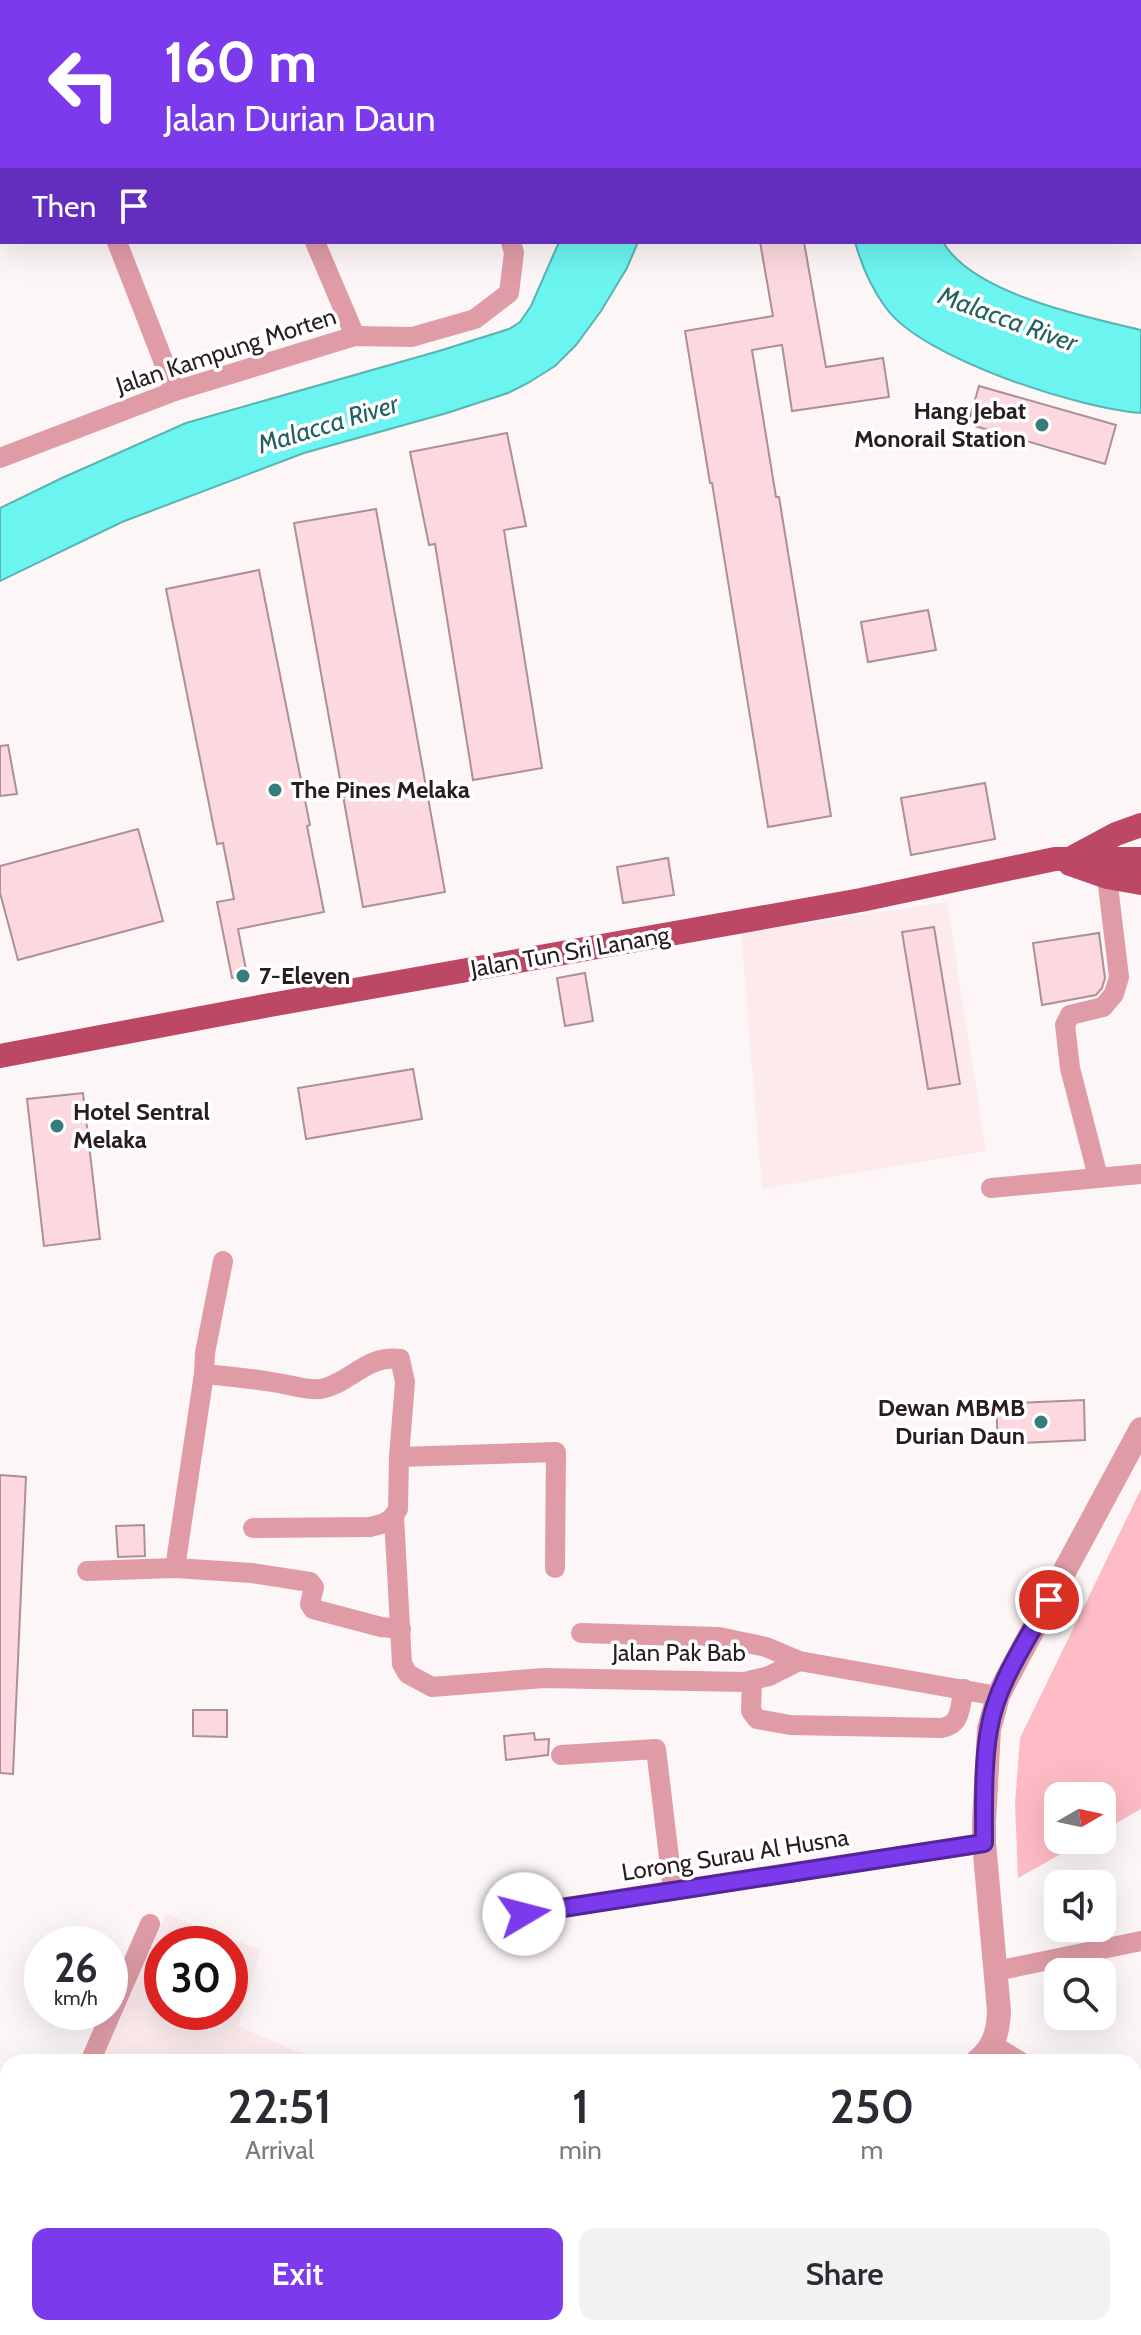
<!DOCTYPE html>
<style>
:root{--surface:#fff;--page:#f2f2f3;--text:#2b2b33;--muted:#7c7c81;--accent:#7c3aed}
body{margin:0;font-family:Cabin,sans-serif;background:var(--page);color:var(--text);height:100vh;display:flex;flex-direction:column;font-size:30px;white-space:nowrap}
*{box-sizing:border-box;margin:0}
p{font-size:26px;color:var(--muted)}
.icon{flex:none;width:44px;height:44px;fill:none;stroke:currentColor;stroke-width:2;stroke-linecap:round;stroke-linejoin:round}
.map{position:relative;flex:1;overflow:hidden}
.details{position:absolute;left:0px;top:2054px;width:1142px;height:282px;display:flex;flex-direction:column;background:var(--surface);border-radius:24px 24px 0 0;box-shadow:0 8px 32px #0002}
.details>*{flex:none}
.hud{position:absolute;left:0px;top:0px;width:1142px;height:244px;box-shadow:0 8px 32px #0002;background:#7c3aed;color:#fff;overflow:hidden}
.needle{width:52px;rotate:81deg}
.fabs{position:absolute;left:1044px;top:1782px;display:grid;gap:16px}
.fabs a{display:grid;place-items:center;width:72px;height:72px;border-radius:16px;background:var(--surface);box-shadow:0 8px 32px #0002;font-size:40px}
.speed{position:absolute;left:24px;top:1926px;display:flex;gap:16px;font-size:40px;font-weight:700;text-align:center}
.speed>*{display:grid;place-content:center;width:104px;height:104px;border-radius:50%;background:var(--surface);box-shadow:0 8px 32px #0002;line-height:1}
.speed small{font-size:20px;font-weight:400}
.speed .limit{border:12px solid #d22;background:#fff;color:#111}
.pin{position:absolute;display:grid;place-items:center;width:68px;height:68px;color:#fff;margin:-34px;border:4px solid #fff;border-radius:50%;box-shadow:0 2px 8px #0007}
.me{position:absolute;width:88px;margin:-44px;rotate:82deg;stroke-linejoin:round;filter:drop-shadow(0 0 6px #0008)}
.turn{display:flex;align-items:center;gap:28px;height:168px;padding:0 32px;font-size:36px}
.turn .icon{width:104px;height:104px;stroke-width:2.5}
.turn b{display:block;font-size:56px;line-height:68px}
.then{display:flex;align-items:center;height:76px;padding:0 32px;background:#0003;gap:16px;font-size:30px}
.eta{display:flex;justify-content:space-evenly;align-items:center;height:136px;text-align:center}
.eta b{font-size:48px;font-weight:600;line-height:56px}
.button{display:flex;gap:16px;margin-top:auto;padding:16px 32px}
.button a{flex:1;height:92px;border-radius:16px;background:var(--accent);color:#fff;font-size:32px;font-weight:600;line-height:92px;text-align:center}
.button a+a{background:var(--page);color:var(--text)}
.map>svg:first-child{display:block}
</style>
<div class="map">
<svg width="1141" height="2335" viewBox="0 0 1141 2335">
<rect width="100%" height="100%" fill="#fdf6f7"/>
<g fill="#fceaed" fill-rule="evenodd">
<polygon points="947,902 986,1151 762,1189 741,933"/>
<path d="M166 1914 261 1950 238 2026 321 2062H102ZM162 1944H230V2012H162Z"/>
<polygon points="1134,2230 1141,2239 1141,2335 737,2335 731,2328 1134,2328"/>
<polygon points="8,2278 8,2328 193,2328 188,2335 0,2335 0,2297"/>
</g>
<g fill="#fdbbc5">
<polygon points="1141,1489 1141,1809 1102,1831 1102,1796 1058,1796 1058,1840 1086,1840 1018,1878 1015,1804 1020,1738"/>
<polygon points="8,2322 8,2328 136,2328 149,2335 2,2335"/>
<polygon points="744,2328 910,2328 916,2335 750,2335"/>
</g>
<g fill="#6cf4f1" stroke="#58b4b2" stroke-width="2">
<polygon points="559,242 638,242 627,268 601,311 576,345 555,366 528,383 508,393 447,413 304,453 122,522 0,581 0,508 62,478 186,423 439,351 509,329 520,322 531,306"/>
<path d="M855 242H943C973 294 1086 317 1141 330V413C1078 408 923 359 886 308 872 289 861 264 855 242Z"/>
</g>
<g fill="#fbd9de" stroke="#ae8f93" stroke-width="2">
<polygon points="760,242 804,242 826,367 883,358 889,397 792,411 782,345 752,350 776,497 779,497 831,816 768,827 712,483 710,483 685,331 773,316"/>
<polygon points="979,386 1116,425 1105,464 968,424"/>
<polygon points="507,433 526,526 504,530 542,768 473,780 435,544 429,545 410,452"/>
<polygon points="376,509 445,892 363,907 294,523"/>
<polygon points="259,570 310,825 307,826 324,912 238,929 247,975 232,978 217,902 234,899 223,843 217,844 166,589"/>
<polygon points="928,610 936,650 868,662 861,622"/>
<polygon points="8,745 17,794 0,796 0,746"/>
<polygon points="985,783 995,839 911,855 901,798"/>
<polygon points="138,829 163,921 18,960 0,893 0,866"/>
<polygon points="668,858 674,895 623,903 617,867"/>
<polygon points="934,927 960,1084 928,1089 902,932"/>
<polygon points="1099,933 1105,978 1102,988 1096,995 1042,1005 1033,943"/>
<polygon points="585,973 593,1021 565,1026 557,978"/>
<polygon points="413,1069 422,1119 306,1139 298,1088"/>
<polygon points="83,1093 100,1239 44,1246 27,1099"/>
<polygon points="1084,1400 1085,1440 998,1444 996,1404"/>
<polygon points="0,1475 26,1477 13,1774 0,1773"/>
<polygon points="144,1525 145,1556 118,1557 116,1526"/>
<polygon points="193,1710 227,1710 227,1737 193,1736"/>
<polygon points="534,1733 535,1740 549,1739 548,1755 506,1760 504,1736"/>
</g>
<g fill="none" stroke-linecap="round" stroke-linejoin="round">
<g stroke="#df9ca7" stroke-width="20">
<polyline points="14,0 15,2"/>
<polyline points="215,0 216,2"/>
<polyline points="441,2 443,0"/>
<polyline points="117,242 175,391"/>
<polyline points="315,242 355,336"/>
<polyline points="0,458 175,391 355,336 412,337 475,319 509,293 514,253 511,242"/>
<polyline points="1098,1177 1070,1068 1065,1025 1070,1015 1103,1007 1114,994 1119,977 1107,877"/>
<polyline points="991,1188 1141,1174"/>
<path d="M204 1374C229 1376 253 1379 278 1383 291 1385 308 1391 321 1389 351 1383 367 1354 400 1359L405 1382 399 1457 398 1509C391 1522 384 1524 370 1527L253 1528"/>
<polyline points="399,1457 556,1452 555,1568"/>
<polyline points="394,1516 402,1664 408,1674 432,1687 544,1678 745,1682 769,1676 799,1661 998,1696"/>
<polyline points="175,1568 204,1374 205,1353 223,1261"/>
<polyline points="87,1571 175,1568 252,1573 310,1582 314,1587 310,1604 313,1609 381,1627 401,1629"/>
<polyline points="581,1633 719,1637 766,1647 799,1661"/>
<path d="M752 1680 751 1711 757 1719 790 1725 941 1728C962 1725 959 1708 964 1689"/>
<polyline points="561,1755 656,1749 673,1891"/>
<polyline points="494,1918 984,1843"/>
<polyline points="996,1971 1141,1941"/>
<polyline points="993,2045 1021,2062"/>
<polyline points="90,2062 150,1924"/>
<polyline points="1134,2196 1141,2205"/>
<polyline points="0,2266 8,2247"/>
<polyline points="713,2328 719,2335"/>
</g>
<g stroke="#df9ca7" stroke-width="24">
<polyline points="1052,0 1054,2"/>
<polyline points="1140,90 1141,91"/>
<path d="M976 2062C994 2048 998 2033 999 2011L984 1843V1822L989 1729 998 1696 1007 1678 1141 1429"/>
<polyline points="598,2335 604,2328"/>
</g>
<g stroke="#bd4865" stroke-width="24">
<polyline points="1075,856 1116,834 1141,825"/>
<polyline points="1070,864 1107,877 1141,883"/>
<polyline points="0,1056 270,1005 861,900 1055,859 1141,859"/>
</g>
</g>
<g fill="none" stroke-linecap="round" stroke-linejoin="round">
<defs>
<path id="route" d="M524 1914 984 1843C984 1809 983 1763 989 1730 996 1684 1027 1641 1049 1600"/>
</defs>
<use href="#route" stroke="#51269a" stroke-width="20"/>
<use href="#route" stroke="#7c3aed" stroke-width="14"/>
</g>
<g fill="#347d7c" stroke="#fff" stroke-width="3">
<circle cx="1042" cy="425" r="8"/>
<circle cx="275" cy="790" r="8"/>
<circle cx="243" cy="976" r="8"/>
<circle cx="57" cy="1126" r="8"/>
<circle cx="1041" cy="1422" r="8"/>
</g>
<g text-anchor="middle" stroke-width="7" stroke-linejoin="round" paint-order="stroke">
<g font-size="24" fill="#291d1f" stroke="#fff">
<text transform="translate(226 351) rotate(-18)" y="8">Jalan Kampung Morten</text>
<text transform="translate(570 952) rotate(-10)" y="8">Jalan Tun Sri Lanang</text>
<text x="679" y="1661">Jalan Pak Bab</text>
<text transform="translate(735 1855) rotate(-9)" y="8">Lorong Surau Al Husna</text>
</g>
<g font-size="24" font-weight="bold" fill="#291d1f" stroke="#fff" text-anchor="start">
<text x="1026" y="419" text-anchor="end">Hang Jebat<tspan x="1026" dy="28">Monorail Station</tspan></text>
<text x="291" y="798">The Pines Melaka</text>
<text x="259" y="984">7-Eleven</text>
<text x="73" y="1120">Hotel Sentral<tspan x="73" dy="28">Melaka</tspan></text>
<text x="1025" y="1416" text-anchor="end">Dewan MBMB<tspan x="1025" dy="28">Durian Daun</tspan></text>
</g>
<g font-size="26" font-style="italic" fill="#27615f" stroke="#fff">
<text transform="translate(1008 319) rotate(20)" y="9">Malacca River</text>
<text transform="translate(328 424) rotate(-17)" y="9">Malacca River</text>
</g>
</g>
</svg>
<div class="fabs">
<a><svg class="needle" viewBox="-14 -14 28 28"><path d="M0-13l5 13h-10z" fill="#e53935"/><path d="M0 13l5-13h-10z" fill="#7c7c81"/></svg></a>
<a><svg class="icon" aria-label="sound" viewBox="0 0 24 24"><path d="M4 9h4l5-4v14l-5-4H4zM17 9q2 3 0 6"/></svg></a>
<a><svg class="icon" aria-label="search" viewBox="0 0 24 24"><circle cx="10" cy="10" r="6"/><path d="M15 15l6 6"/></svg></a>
</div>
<div class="speed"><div>26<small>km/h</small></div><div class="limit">30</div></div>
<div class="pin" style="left:1049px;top:1600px;background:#d93025"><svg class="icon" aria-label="arrive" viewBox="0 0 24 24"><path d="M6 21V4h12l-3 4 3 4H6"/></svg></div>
<svg class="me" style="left:524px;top:1914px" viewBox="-20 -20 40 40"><circle r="19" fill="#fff"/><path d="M0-13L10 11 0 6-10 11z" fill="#7c3aed"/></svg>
<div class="hud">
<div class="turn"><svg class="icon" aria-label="left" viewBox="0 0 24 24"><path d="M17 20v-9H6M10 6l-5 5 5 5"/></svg><div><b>160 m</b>Jalan Durian Daun</div></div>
<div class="then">Then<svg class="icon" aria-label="arrive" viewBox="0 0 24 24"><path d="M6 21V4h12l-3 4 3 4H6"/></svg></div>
</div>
<section class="details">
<div class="eta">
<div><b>22:51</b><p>Arrival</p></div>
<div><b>1</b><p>min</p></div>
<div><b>250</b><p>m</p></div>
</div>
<div class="button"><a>Exit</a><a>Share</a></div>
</section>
</div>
